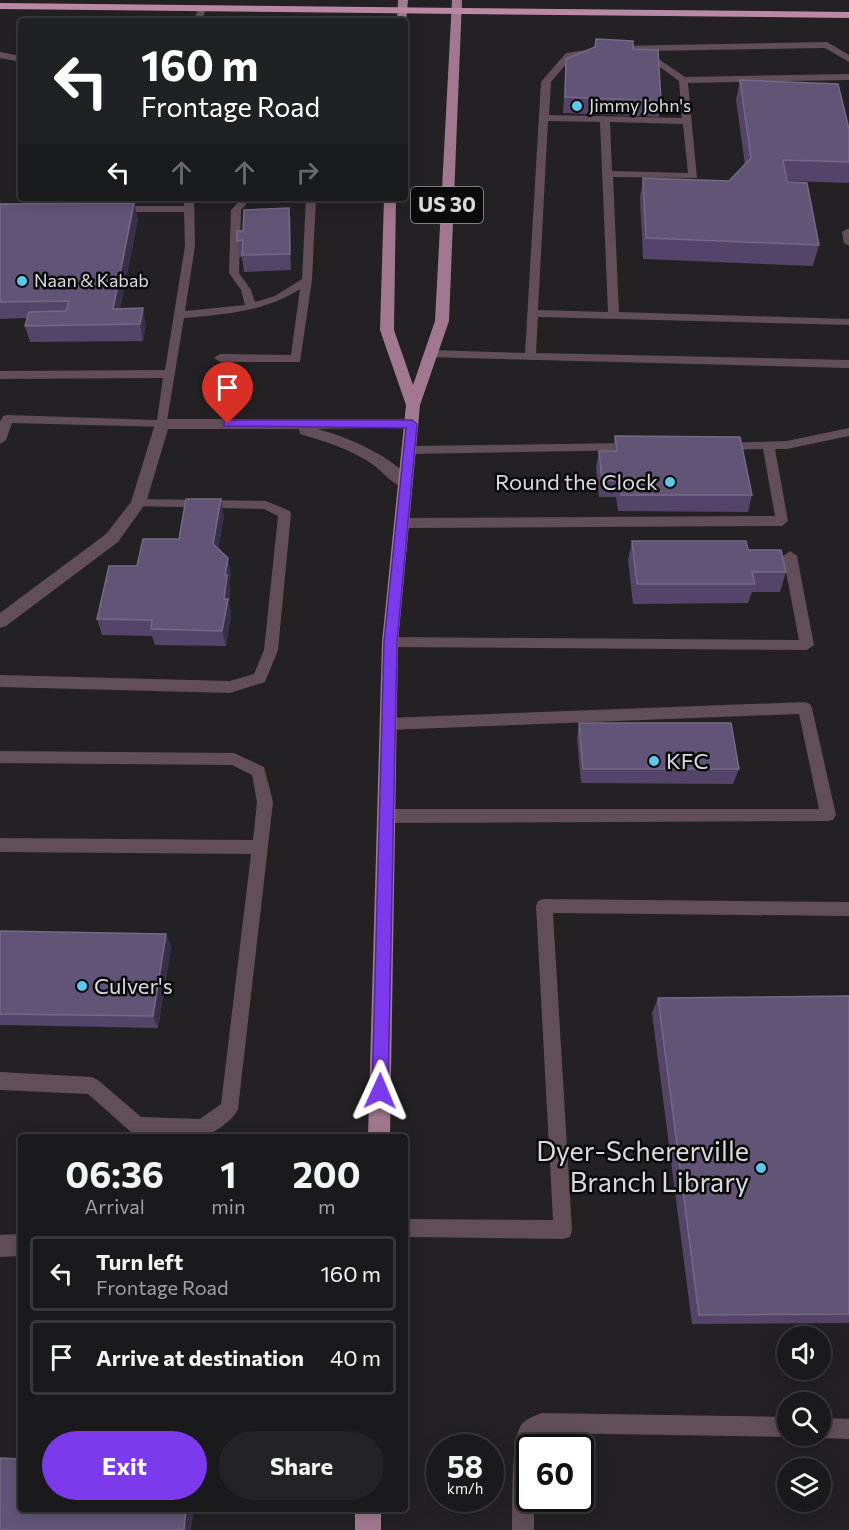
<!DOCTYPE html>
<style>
:root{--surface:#1a191b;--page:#232224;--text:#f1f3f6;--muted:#9fa0a3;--line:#38383a;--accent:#7c3aed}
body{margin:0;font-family:Commissioner,sans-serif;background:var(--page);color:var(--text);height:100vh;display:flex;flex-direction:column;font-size:22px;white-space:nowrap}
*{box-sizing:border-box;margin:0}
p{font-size:20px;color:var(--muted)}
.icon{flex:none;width:33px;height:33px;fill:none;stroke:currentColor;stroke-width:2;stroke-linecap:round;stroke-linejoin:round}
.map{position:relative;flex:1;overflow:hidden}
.panel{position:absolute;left:18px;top:1134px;width:390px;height:378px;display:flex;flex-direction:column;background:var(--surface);border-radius:6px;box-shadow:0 3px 15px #0003,0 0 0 2px var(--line)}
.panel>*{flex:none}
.banner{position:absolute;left:18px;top:18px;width:390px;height:183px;border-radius:6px;box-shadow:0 3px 15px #0003,0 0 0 2px var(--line);background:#202124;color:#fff;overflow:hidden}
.buttons{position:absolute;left:777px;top:1326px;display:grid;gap:12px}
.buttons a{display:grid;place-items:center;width:54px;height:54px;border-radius:50%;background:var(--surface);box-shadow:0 3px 15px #0003,0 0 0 2px var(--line);font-size:30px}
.speed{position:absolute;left:426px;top:1434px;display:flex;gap:12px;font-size:30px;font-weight:700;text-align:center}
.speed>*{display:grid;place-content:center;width:78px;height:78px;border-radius:50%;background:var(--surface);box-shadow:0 3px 15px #0003,0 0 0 2px var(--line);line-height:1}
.speed small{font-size:15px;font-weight:400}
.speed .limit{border:3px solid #111;border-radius:9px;background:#fff;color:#111}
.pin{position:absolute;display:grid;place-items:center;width:51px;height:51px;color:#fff;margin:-62px -26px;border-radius:50% 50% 50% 0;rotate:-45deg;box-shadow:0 0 6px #0007}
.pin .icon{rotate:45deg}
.me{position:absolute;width:66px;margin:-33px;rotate:1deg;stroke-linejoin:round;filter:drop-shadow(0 0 4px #0008)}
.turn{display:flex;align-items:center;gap:21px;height:126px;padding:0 24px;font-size:27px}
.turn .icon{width:78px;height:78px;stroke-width:2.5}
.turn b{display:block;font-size:42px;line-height:51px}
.lanes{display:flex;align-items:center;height:57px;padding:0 24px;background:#0003;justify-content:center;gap:30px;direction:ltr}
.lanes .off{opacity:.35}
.eta{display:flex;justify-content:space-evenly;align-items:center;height:102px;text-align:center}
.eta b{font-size:36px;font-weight:700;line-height:42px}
.primary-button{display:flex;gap:12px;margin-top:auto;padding:12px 24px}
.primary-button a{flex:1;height:69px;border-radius:36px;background:var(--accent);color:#fff;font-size:24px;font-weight:700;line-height:69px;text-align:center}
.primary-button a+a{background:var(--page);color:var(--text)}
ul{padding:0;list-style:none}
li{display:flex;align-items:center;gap:18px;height:75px;margin:0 12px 9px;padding:0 12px;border:3px solid var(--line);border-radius:6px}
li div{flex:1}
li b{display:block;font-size:22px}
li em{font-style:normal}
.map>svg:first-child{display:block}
</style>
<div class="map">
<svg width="849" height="1530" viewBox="0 0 849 1530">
<rect width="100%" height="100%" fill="#232124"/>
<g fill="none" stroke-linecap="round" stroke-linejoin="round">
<g fill="#624e59" fill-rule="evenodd">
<polygon points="199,6 206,8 202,21 194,21"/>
<path d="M827 42 849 55V62L825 48 647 51 685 77 849 74V80L688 83 697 178 613 177 619 312 849 319V325L538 317 536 353 849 360V368L426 357V351L430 350 525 353 541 82 566 53 615 46ZM638 51 679 81 682 118 549 115 551 82 572 57ZM548 121 600 122 608 312 538 310ZM610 122 683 124 688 173 612 171Z"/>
<polygon points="0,52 21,56 21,62 0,58"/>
<path d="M184 198H194L195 246 185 311 245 305 241 290 229 273 231 210 242 198H256L247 203 241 210 239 273 251 290 255 302 275 296 302 279 306 198H316L312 280 300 362H220L214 358 220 354 291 355 300 289C265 312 225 314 184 318L166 427 12 423 6 440 0 444V422L3 416 7 415 157 420 163 378 0 379V371L165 370 185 246 184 212H117L112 209 117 206H184Z"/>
<polygon points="847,229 849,229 849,246 844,243 842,232"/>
<polygon points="849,428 849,436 787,449 775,449 788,521 782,526 402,528 396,523 402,518 775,516 763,449 721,450 717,449 717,443 787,441"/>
<polygon points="631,443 637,447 635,450 409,454 403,450 409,446"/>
<polygon points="138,499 266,501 290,511 291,514 278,650 265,682 230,693 0,687 0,675 230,681 254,674 264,650 278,516 264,509 133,506 132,503 133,500"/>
<polygon points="790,551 797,556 814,645 807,650 390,647 383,642 390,637 799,640 783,556"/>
<polygon points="805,702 810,704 812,708 836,815 833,820 828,821 386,823 381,821 378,816 381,811 386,809 819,809 799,714 387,730 382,728 380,724 382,720 387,718"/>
<path d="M0 751 234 753 264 767 273 802 238 1109C233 1121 215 1132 203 1137L137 1135 131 1132 88 1094 0 1090V1072L92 1077 98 1080 141 1117 200 1119 221 1104 251 854 0 852V838L253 840 257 802 252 775 232 765 0 763Z"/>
<polygon points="544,899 849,902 849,916 553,913 572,1230 570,1237 563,1239 405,1237 405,1219 553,1220 536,906 538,901"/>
<path d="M542 1413 788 1417V1436H792L788 1437 544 1433 538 1437 536 1448H530V1498H534V1530H512C513 1510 510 1437 522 1424 526 1419 536 1415 542 1413Z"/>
<polygon points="820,1418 849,1419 849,1439 820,1438 813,1436 820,1436"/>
</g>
<g fill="#624e59" fill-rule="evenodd">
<path d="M162 419H412L419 424 417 427 317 429C346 436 395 457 413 483L410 487C397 490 385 474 375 466 351 449 327 442 300 434L299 429H168L146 503 118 542 6 626 0 628V613L106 534 131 502 155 424Z"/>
<polygon points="21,1234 21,1256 0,1257 0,1235"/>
</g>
<g fill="#a27890" fill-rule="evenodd">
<polygon points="398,0 408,0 406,23 405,21 397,21"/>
<polygon points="452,0 462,0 449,321 420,405 398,642 390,1137 368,1137 382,642 406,405 380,330 384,198 396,198 394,330 413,385 435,321"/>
<rect x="355" y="1509" width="26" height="21"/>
</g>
<polygon fill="#bb89a6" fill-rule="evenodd" points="0,3 849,12 849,18 0,9"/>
</g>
<g fill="#54446a">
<polygon points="596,39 633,49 661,101 659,117 563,113 566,59 595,47"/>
<polygon points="740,80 849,129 849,183 787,181 819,245 813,266 643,259 640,198 643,178 729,181 745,165 736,100"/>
<polygon points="0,204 138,219 120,309 146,325 143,341 30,342 25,326 27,318 0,319"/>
<polygon points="289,208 291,225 291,270 244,272 242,257 239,257 237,241 243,231"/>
<polygon points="615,436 752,495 748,512 618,511 616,497 599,497 596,467 599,451 613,451"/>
<polygon points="224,516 218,549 231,574 229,583 230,591 229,603 231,614 226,646 155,645 152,636 102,635 97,619 137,566 179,539"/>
<polygon points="632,541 748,550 786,572 780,592 752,592 748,603 633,604 628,560"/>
<polygon points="579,723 739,769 733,784 581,783 577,738"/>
<polygon points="0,931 166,934 171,947 158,1028 0,1025"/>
<polygon points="849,996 849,1323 692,1324 652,1013 658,998"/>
</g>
<g fill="#3a2f49">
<polygon points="134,203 138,219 117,325 113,309"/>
<polygon points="289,208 291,225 291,270 290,254"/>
<polygon points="143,308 146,325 143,341 140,324"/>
<polygon points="221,499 224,516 216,561 213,544"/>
<polygon points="228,558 231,574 229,583 230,591 229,603 231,614 226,646 222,631 225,575"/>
<polygon points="166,934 171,947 158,1028 153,1016"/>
<polygon points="186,1509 194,1509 191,1530 184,1530"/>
</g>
<g fill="#625477" stroke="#756986" stroke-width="1.5">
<polygon points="596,39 633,41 633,49 658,50 661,101 565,97 566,59 595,47"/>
<polygon points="740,80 838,84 849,129 849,162 783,160 787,182 807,183 819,245 646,238 643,178 729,181 751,158"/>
<polygon points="134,203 113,309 143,308 140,324 25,326 29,312 66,311 69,301 0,302 0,204"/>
<polygon points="289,208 290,254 242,255 243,240 237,241 237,231 243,231 244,210"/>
<polygon points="615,436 740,437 752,495 621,495 619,481 602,480 599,451 617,451"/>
<polygon points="186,499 221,499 213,544 228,558 225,575 227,575 224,599 228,599 222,631 151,629 152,620 97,619 109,566 137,566 143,539 179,539"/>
<polygon points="632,541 746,541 748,550 781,550 786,572 752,572 755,584 637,584"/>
<polygon points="579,723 731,723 739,769 583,769"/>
<polygon points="0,931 166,934 153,1016 0,1014"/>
<polygon points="849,996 849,1314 699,1315 658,998"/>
<polygon points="0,1458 21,1459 21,1509 186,1509 184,1530 0,1530"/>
</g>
<polygon fill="#7c3aed" stroke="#51269a" stroke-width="1.5" points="228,420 412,420 417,424 397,642 388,1091 385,1097 380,1099 374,1097 372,1091 384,642 406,428 224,426 224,421"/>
<g fill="#5cc7e8" stroke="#0c0b0c" stroke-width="2">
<circle cx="577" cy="106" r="6"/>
<circle cx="22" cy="281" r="6"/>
<circle cx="670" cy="482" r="6"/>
<circle cx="654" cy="761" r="6"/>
<circle cx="82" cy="986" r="6"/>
<circle cx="761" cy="1168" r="6"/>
</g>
<g text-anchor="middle" stroke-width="5" stroke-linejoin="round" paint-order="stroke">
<g font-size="18" fill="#dad9db" stroke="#0c0b0c" text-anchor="start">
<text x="589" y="112">Jimmy John's</text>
<text x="34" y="287">Naan &amp; Kabab</text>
</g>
<rect fill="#0c0b0c" stroke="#9c9b9d" stroke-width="1.5" x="411" y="187" width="72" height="36" rx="4.5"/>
<g font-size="21" font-weight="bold" fill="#dad9db">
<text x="447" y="212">US 30</text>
</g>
<g font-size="22" fill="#dad9db" stroke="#0c0b0c" text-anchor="start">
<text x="658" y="490" text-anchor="end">Round the Clock</text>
<text x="666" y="769">KFC</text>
<text x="94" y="994">Culver's</text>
</g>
<g font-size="27" fill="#dad9db" stroke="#0c0b0c" text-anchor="end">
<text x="749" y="1161">Dyer-Schererville<tspan x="749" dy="31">Branch Library</tspan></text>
</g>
</g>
</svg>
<div class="buttons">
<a><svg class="icon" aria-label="sound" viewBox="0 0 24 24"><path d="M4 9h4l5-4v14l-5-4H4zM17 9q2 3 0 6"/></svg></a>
<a><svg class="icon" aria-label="search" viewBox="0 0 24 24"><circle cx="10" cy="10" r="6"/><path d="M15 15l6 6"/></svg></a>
<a><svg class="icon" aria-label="layers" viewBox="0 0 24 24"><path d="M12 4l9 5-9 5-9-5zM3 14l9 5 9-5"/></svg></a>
</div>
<div class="speed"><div>58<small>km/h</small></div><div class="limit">60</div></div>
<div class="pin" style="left:228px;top:424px;background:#d93025"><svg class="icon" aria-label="arrive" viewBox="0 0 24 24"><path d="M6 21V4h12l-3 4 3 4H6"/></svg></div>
<svg class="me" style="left:380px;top:1091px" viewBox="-20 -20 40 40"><path d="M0-17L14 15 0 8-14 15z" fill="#7c3aed" stroke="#fff" stroke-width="4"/></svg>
<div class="banner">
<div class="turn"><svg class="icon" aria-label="left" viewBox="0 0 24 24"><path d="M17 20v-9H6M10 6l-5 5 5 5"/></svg><div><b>160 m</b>Frontage Road</div></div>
<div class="lanes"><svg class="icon" aria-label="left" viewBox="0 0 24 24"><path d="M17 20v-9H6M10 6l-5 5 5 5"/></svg><svg class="icon off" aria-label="ahead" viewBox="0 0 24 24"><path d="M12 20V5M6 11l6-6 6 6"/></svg><svg class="icon off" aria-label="ahead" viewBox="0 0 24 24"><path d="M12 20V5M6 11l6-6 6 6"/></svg><svg class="icon off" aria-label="right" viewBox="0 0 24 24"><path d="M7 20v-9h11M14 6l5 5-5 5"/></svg></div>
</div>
<section class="panel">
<div class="eta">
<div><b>06:36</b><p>Arrival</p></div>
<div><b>1</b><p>min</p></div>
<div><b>200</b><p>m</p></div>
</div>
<ul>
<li><svg class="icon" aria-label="left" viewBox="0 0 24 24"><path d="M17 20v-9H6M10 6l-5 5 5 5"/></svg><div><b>Turn left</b><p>Frontage Road</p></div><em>160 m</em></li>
<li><svg class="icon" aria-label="arrive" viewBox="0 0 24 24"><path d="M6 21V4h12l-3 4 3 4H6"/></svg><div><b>Arrive at destination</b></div><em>40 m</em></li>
</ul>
<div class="primary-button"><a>Exit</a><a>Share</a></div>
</section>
</div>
